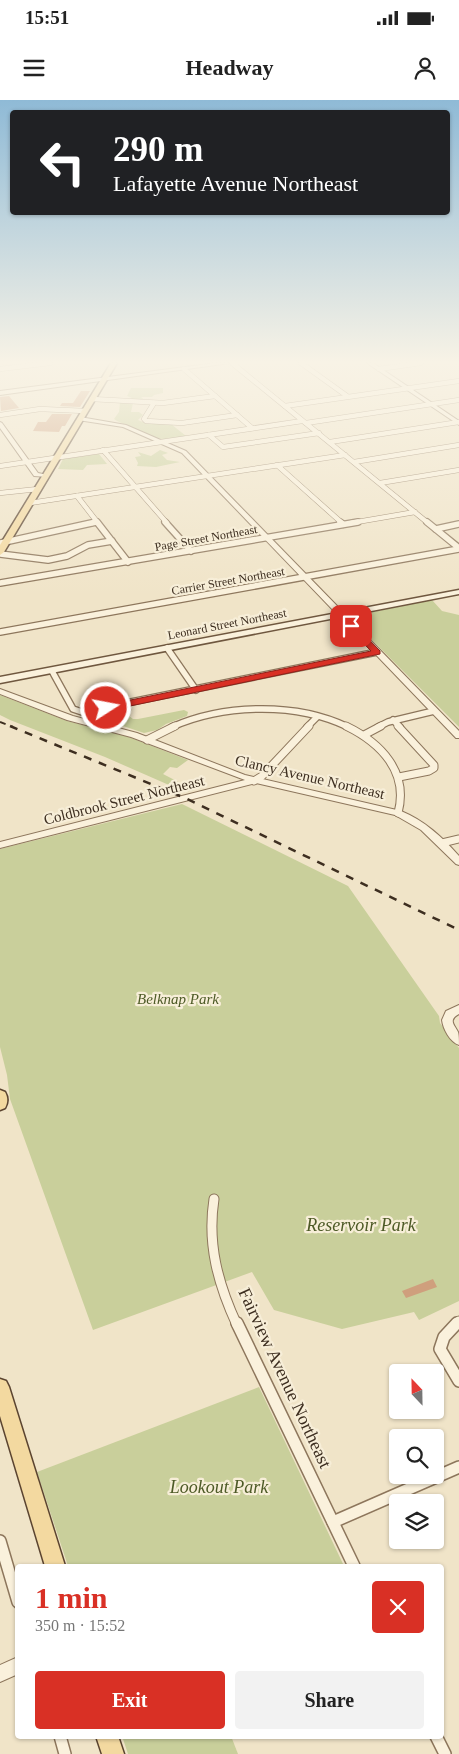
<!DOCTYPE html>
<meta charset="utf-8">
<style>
:root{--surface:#fff;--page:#f2f2f2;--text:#222;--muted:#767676;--accent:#d93025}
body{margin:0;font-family:Georgia,serif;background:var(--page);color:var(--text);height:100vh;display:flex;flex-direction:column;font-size:19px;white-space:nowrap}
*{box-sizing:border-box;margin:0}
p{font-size:16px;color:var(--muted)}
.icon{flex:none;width:28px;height:28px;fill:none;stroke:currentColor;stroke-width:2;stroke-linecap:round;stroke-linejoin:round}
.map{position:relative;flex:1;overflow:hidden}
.drawer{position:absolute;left:15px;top:1464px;width:429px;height:175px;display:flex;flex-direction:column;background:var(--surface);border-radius:5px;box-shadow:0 1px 4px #0004}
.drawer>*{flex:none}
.top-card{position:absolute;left:10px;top:10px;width:440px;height:105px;border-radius:5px;box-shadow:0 1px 4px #0004;background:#202124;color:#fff;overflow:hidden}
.needle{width:32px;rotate:338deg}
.fabs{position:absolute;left:389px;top:1264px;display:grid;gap:10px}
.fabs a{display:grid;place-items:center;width:55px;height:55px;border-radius:5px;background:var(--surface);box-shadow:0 1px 4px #0004;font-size:25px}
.pin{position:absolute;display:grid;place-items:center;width:42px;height:42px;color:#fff;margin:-21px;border-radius:10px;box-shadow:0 2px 8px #0006}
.me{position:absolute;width:55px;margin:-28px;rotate:79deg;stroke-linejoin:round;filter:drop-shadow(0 0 4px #0008)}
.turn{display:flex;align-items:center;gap:18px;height:105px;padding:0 20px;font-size:22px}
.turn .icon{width:65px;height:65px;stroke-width:2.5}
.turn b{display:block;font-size:35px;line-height:42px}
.round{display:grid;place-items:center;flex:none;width:52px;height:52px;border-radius:5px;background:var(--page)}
.headline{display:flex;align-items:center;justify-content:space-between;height:85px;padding:0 20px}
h1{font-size:30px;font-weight:700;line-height:38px;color:var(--accent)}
.button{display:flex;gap:10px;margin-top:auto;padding:10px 20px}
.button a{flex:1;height:58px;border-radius:5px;background:var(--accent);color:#fff;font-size:20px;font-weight:700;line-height:58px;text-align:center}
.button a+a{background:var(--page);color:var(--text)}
.status{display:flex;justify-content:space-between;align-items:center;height:35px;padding:0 25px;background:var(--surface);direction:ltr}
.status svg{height:14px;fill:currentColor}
header{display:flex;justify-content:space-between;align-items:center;height:65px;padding:0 20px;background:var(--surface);font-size:22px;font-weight:700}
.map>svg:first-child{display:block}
</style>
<div class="status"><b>15:51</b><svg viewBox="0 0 49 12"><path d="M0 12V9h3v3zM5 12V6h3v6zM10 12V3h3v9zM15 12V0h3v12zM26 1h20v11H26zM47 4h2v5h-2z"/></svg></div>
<header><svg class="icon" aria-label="menu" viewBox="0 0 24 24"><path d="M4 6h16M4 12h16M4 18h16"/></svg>Headway<svg class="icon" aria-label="person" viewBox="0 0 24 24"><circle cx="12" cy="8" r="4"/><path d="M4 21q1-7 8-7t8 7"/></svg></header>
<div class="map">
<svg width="459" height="1654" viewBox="0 0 459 1654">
<rect width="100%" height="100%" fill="#f0e4c8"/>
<g fill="#c9cf9b">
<polygon points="131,288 163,288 163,293 154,295 152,297 141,297 147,302 129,300 132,298 127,296"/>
<path d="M120 302 133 303 131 312H139L143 315 138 320 143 322 171 324 186 336C179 337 170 340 162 339 158 339 117 322 114 319L119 312Z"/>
<polygon points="160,350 168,353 162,355 167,360 180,362 156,367 137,366 138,363 135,357 141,356 138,352 151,356"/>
<polygon points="99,354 107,364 87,365 83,370 58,369 63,359"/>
<polygon points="432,500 442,511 459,515 459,627 350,518 353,516"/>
<polygon points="0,595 67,621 126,636 188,660 177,668 170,667 163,674 194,690 185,692 105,657 10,620 0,615"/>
<path d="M184 610 188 612 187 616 166 624 157 630 144 633 117 624 85 617C104 613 117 606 133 619H138Z"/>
<polygon points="182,704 348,786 439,916 440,923 459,948 459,1201 419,1220 414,1212 342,1229 274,1210 252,1172 93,1230 10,999 7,975 0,947 0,749"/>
<polygon points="259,1287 344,1466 68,1466 37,1372"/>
<polygon points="122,1636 231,1636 238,1654 128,1654"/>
</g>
<g fill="#cf9f7d">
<polygon points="81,291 90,291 80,307 60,306 62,303 73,303"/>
<polygon points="9,296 19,308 1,311 0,297"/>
<polygon points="52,314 72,314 65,326 62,326 59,332 33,331 38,322 46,322"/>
<polygon points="433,1179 437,1187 406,1198 402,1191"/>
</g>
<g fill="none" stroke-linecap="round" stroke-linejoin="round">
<defs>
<g id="minor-far4">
<polyline points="232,263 428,423"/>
<polyline points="301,263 347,296"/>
<polyline points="0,269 50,263"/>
<polyline points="184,269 252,328"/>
<polyline points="379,269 421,263"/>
<polyline points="92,299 163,303 215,296"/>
<polyline points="154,303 144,319 146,321 182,323 237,315"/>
<polyline points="285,306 459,281"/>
<polyline points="0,315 40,309 85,311"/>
<polyline points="306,323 459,300"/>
<polyline points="209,335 223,347 319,333"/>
<polyline points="330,342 459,322"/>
<polyline points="103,350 167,423"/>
<polyline points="354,362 459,345"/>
<polyline points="277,365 342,423"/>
<polyline points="0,366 302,321"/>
<polyline points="380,383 459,370"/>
<polyline points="0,393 38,389"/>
<polyline points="77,396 98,423"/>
<polyline points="30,403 345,355"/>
<polyline points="92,423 96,422"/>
<polyline points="351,423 415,412"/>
</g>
<g id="minor-far3">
<polyline points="97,422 128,462"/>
<polyline points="165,422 191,451"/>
<polyline points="340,422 343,424"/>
<polyline points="427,422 459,448"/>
<polyline points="436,429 459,424"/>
<polyline points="0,443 96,422"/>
<polyline points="0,454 48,460 67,456 88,445 112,441"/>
<polyline points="0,483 358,422"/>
<polyline points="0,532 459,449"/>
<polyline points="167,548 196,590"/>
<polyline points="52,571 73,609 82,612 377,552"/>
<polyline points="393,620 400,627"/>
<path d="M172 627C224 604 296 602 348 627"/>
<polyline points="307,627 317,617"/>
<polyline points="378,627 388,622 434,611"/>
</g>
<g id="minor-far2">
<path d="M346 626C381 643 409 672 398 713"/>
<polyline points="398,626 434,665 434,668 429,671 399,677"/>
<polyline points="364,635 381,626"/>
<polyline points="147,640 175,626"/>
<polyline points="254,681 262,676 309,626"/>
<polyline points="442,743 459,739"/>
</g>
<g id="minor-far1">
<path d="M214 1099C207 1144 218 1184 237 1225"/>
<polyline points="455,1225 459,1221"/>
</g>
<g id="minor">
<polyline points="237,1223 354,1466"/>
<polyline points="457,1223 444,1237 440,1249 459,1281"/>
<polyline points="333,1422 459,1367"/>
<polyline points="0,1441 18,1502"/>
<polyline points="60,1636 65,1654"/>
<polyline points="436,1636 445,1654"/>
</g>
<g id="tertiary">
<polygon points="216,263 230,263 0,295 0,291"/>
<polygon points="367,263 373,263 459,321 459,325"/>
<polygon points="80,317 126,325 186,351 459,631 459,638 456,638 182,353 123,327 78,320 78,318"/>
<polygon points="0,322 2,323 38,373 48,375 48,377 34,376 0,328"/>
<path d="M0 589 73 616 137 633 245 675 401 711C425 721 442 737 459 756V765L456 764 421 730 395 715 256 683 0 748V742L245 680 131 637 67 620 0 594Z"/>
<path d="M459 905V914C448 920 454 924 458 932 459 935 459 941 459 945 450 942 443 929 442 920L446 911Z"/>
<polygon points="18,1557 18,1574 0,1582 0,1565"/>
</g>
<polygon id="secondary" points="459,490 459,494 0,583 0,577"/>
<g id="primary">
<polygon points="111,263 117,263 4,452 0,455 0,445"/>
<path d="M0 990 5 992C8 997 8 1003 5 1008L0 1010Z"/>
<polygon points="0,1279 6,1281 9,1287 65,1466 45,1466 0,1316"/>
<polygon points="96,1636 118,1636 124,1654 102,1654"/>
</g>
</defs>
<use href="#minor-far4" stroke="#8d765c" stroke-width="5.5"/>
<use href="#minor-far3" stroke="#8d765c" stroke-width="8"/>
<use href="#minor-far2" stroke="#8d765c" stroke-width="9"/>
<use href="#minor-far1" stroke="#8d765c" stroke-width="11"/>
<use href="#minor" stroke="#8d765c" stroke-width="14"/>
<use href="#tertiary" stroke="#8d765c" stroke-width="2"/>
<use href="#secondary" stroke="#6f573f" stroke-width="3"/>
<use href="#primary" stroke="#5b4430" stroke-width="3"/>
<use href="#minor-far4" stroke="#faf1dc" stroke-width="4.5"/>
<use href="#minor-far3" stroke="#faf1dc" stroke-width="5.5"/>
<use href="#minor-far2" stroke="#faf1dc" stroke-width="7"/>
<use href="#minor-far1" stroke="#faf1dc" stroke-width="9"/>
<use href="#minor" stroke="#faf1dc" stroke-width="11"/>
<use href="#tertiary" fill="#faf1dc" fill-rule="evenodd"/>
<use href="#secondary" fill="#faf1dc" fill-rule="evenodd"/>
<use href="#primary" fill="#f3d9a0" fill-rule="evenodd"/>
<polyline stroke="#3d2e20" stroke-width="2" stroke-dasharray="6 6" stroke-linecap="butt" points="0,622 13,627"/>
<polyline stroke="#3d2e20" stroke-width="2.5" stroke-dasharray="8 8" stroke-linecap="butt" points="10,626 185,698 459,830"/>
</g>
<linearGradient id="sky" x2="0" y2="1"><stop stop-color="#8fbad6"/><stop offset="0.53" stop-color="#f8f3e6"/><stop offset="1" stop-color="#f8f3e6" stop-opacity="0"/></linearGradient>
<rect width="459" height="495" fill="url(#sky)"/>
<polygon fill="#d93025" stroke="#8d1f18" points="348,524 354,524 380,551 380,554 106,611 102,608 106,605 371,551 348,527"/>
<g text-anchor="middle" stroke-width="4.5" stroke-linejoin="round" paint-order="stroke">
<g font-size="12" fill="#3d2e20" stroke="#f7eed8">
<text transform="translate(206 438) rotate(-10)" y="4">Page Street Northeast</text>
<text transform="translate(228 481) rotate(-10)" y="4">Carrier Street Northeast</text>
<text transform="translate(227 524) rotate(-11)" y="4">Leonard Street Northeast</text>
</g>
<g font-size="15" fill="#3d2e20" stroke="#f7eed8">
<text transform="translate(310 677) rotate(13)" y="5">Clancy Avenue Northeast</text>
<text transform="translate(124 700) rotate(-14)" y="5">Coldbrook Street Northeast</text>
</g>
<g font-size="15" font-style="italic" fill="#4d5a26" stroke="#f7eed8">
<text x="178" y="904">Belknap Park</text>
</g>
<g font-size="18" font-style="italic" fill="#4d5a26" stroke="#f7eed8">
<text x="361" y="1131">Reservoir Park</text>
<text x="219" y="1393">Lookout Park</text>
</g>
<g font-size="18" fill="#3d2e20" stroke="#f7eed8">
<text transform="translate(285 1278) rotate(65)" y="6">Fairview Avenue Northeast</text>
</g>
</g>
</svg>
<div class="fabs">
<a><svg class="needle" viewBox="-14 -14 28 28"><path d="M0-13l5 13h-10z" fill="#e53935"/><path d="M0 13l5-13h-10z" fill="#767676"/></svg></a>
<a><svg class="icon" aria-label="search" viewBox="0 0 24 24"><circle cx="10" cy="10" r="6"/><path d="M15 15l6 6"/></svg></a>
<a><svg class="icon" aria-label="layers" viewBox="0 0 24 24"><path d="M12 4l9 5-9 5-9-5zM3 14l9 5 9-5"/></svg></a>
</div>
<div class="pin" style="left:351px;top:526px;background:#d93025"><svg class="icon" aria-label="arrive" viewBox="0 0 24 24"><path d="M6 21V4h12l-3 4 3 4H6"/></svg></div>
<svg class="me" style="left:106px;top:608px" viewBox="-20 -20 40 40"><circle r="17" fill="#d93025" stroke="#fff" stroke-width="3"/><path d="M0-11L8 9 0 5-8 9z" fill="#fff"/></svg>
<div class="top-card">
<div class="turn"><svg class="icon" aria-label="left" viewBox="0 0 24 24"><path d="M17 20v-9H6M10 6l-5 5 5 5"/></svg><div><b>290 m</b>Lafayette Avenue Northeast</div></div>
</div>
<section class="drawer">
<div class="headline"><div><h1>1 min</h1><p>350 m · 15:52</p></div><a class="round" style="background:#d93025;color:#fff"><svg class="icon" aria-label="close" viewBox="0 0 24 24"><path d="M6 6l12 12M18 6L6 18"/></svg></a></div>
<div class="button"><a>Exit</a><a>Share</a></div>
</section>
</div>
